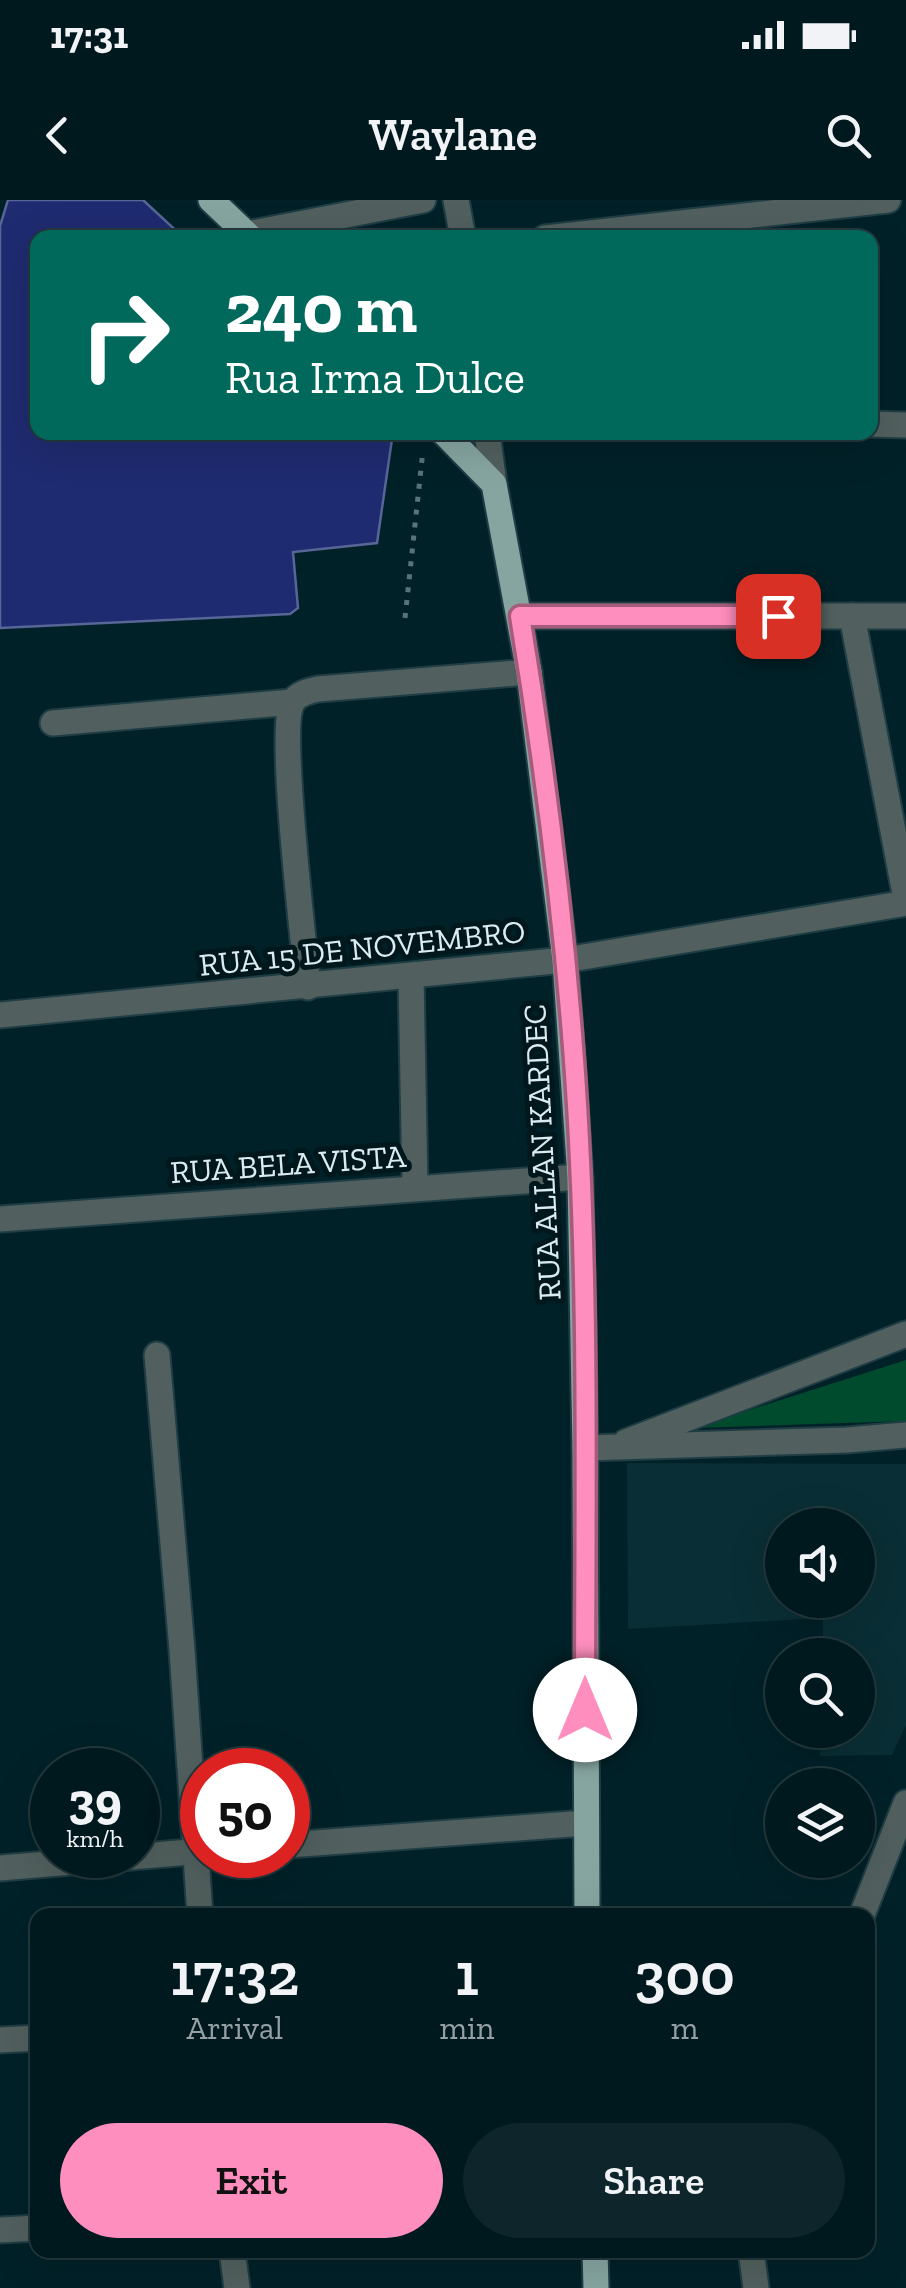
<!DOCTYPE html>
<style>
:root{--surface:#00191e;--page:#0e262b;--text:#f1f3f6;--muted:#95a0a4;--line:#22383c;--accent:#fe8ebd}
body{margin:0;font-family:"Zilla Slab",serif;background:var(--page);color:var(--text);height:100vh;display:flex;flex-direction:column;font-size:38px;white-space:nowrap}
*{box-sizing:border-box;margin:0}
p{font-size:32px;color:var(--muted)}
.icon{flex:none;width:55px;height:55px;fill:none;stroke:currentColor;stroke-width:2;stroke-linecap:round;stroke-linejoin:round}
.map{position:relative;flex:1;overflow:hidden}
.details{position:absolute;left:30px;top:1708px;width:845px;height:350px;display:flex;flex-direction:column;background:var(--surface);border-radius:20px;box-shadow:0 10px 40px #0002,0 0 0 2px var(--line)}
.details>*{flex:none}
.guide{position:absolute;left:30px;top:30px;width:848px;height:210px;border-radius:20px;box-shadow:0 10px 40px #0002,0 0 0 2px var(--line);background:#00695c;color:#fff;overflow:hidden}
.tools{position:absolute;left:765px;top:1308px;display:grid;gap:20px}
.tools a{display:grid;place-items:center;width:110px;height:110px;border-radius:50%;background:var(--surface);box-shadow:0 10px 40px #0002,0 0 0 2px var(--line);font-size:50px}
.speed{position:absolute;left:30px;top:1548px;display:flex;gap:20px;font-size:50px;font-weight:700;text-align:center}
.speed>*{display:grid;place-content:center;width:130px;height:130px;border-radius:50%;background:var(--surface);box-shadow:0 10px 40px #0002,0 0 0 2px var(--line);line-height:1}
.speed small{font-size:25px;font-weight:400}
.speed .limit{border:15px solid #d22;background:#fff;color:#111}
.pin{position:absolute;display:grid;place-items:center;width:85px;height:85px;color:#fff;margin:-42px;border-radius:20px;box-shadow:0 5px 15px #0006}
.me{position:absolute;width:110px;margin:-55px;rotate:0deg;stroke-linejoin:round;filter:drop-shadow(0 0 8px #0008)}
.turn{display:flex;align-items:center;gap:35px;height:210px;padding:0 30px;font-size:45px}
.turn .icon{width:130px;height:130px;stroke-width:2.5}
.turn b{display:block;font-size:70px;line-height:85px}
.eta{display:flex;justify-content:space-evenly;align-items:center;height:170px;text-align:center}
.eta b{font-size:60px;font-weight:600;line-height:70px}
.cta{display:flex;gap:20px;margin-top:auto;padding:20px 30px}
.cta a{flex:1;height:115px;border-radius:60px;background:var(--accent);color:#111;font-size:40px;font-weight:600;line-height:115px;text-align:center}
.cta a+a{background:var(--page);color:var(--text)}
.status{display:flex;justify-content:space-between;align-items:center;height:70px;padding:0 50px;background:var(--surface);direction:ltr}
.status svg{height:28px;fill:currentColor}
header{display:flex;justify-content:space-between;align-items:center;height:130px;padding:0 30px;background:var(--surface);font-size:45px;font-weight:600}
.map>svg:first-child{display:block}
</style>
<div class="status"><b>17:31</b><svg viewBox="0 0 49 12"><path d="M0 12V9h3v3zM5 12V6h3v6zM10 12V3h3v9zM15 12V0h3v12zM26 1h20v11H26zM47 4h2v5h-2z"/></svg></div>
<header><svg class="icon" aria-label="back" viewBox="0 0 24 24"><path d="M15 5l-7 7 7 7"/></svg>Waylane<svg class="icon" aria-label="search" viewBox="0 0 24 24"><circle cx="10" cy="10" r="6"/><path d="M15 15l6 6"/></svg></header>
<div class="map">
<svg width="906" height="2088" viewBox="0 0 906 2088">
<rect width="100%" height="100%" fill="#002128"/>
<path fill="#0a2e35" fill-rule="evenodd" d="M627 1263 906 1264V1525L892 1555 820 1556 821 1530H858V1455H823V1418L628 1429ZM782 1325H858V1400H782Z"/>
<polygon fill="#004b2e" points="906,1160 906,1221 693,1228"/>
<polygon fill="#1f2b70" stroke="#576597" stroke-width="2.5" points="8,0 143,0 183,37 38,38 38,232 390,233 392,239 377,343 293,352 298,408 290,414 0,428 0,26"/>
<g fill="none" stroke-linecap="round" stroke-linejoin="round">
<defs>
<g id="minor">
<polyline points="456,0 463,38"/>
<polyline points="247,34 423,0"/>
<polyline points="545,38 888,0"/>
<polyline points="870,224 906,225"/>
<polyline points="487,232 494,284"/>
<polyline points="520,416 906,416"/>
<polyline points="852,416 906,699"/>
<polyline points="53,523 292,502"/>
<polyline points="411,776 415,988"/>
<path d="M308 787C304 744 278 529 292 503 297 494 308 491 318 489L529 472"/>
<polyline points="0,815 565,760 906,703"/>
<polyline points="0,1019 580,977"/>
<polyline points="157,1155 182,1450 200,1715"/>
<polyline points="626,1242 906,1134"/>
<polyline points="585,1248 847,1240 906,1235"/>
<polyline points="288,1645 585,1623"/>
<polyline points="0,1668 202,1651"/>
<polyline points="862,1715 906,1603"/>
<polyline points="0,1840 38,1838"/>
<polyline points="0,2030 38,2028"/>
<polyline points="232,2050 237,2088"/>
<polyline points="751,2050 756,2088"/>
</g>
<g id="major">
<polyline points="211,0 251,38"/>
<polyline points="443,232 494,284 529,472 565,760 580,977 585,1248 587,1715"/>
<polyline points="595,2050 596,2088"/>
</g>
</defs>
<use href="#minor" stroke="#1f3d44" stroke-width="29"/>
<use href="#major" stroke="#1f3d44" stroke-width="29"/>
<polyline stroke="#587379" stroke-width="5" stroke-dasharray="5 8" stroke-linecap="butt" points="405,418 423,250"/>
<use href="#minor" stroke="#51605e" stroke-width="25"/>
<use href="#major" stroke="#86a5a1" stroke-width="25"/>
</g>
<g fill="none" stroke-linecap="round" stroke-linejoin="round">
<defs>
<path id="route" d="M585 1510C585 1294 590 1076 574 860 563 712 544 562 520 416H778"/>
</defs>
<use href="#route" stroke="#a55c7b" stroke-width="25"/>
<use href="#route" stroke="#fe8ebd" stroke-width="18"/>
</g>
<g text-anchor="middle" stroke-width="10" stroke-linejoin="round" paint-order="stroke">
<g font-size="32" fill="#daecf1" stroke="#00171c">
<text transform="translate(362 748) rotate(-6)" y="11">RUA 15 DE NOVEMBRO</text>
<text transform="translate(542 952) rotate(-93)" y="11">RUA ALLAN KARDEC</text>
<text transform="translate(288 964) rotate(-4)" y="11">RUA BELA VISTA</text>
</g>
</g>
</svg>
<div class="tools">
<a><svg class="icon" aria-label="sound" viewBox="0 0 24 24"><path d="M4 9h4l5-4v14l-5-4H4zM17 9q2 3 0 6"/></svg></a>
<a><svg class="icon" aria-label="search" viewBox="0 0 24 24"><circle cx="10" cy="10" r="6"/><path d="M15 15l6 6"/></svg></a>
<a><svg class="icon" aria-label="layers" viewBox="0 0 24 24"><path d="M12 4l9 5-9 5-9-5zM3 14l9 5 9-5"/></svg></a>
</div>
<div class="speed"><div>39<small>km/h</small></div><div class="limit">50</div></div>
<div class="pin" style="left:778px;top:416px;background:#d93025"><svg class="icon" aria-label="arrive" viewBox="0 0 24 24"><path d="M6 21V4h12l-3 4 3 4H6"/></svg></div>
<svg class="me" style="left:585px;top:1510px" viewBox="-20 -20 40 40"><circle r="19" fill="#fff"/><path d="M0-13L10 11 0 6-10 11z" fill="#fe8ebd"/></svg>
<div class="guide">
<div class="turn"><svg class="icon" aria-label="right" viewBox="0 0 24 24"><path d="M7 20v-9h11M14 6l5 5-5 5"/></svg><div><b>240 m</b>Rua Irma Dulce</div></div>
</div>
<section class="details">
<div class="eta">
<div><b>17:32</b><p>Arrival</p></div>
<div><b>1</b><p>min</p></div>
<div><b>300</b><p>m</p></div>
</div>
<div class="cta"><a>Exit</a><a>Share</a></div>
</section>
</div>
